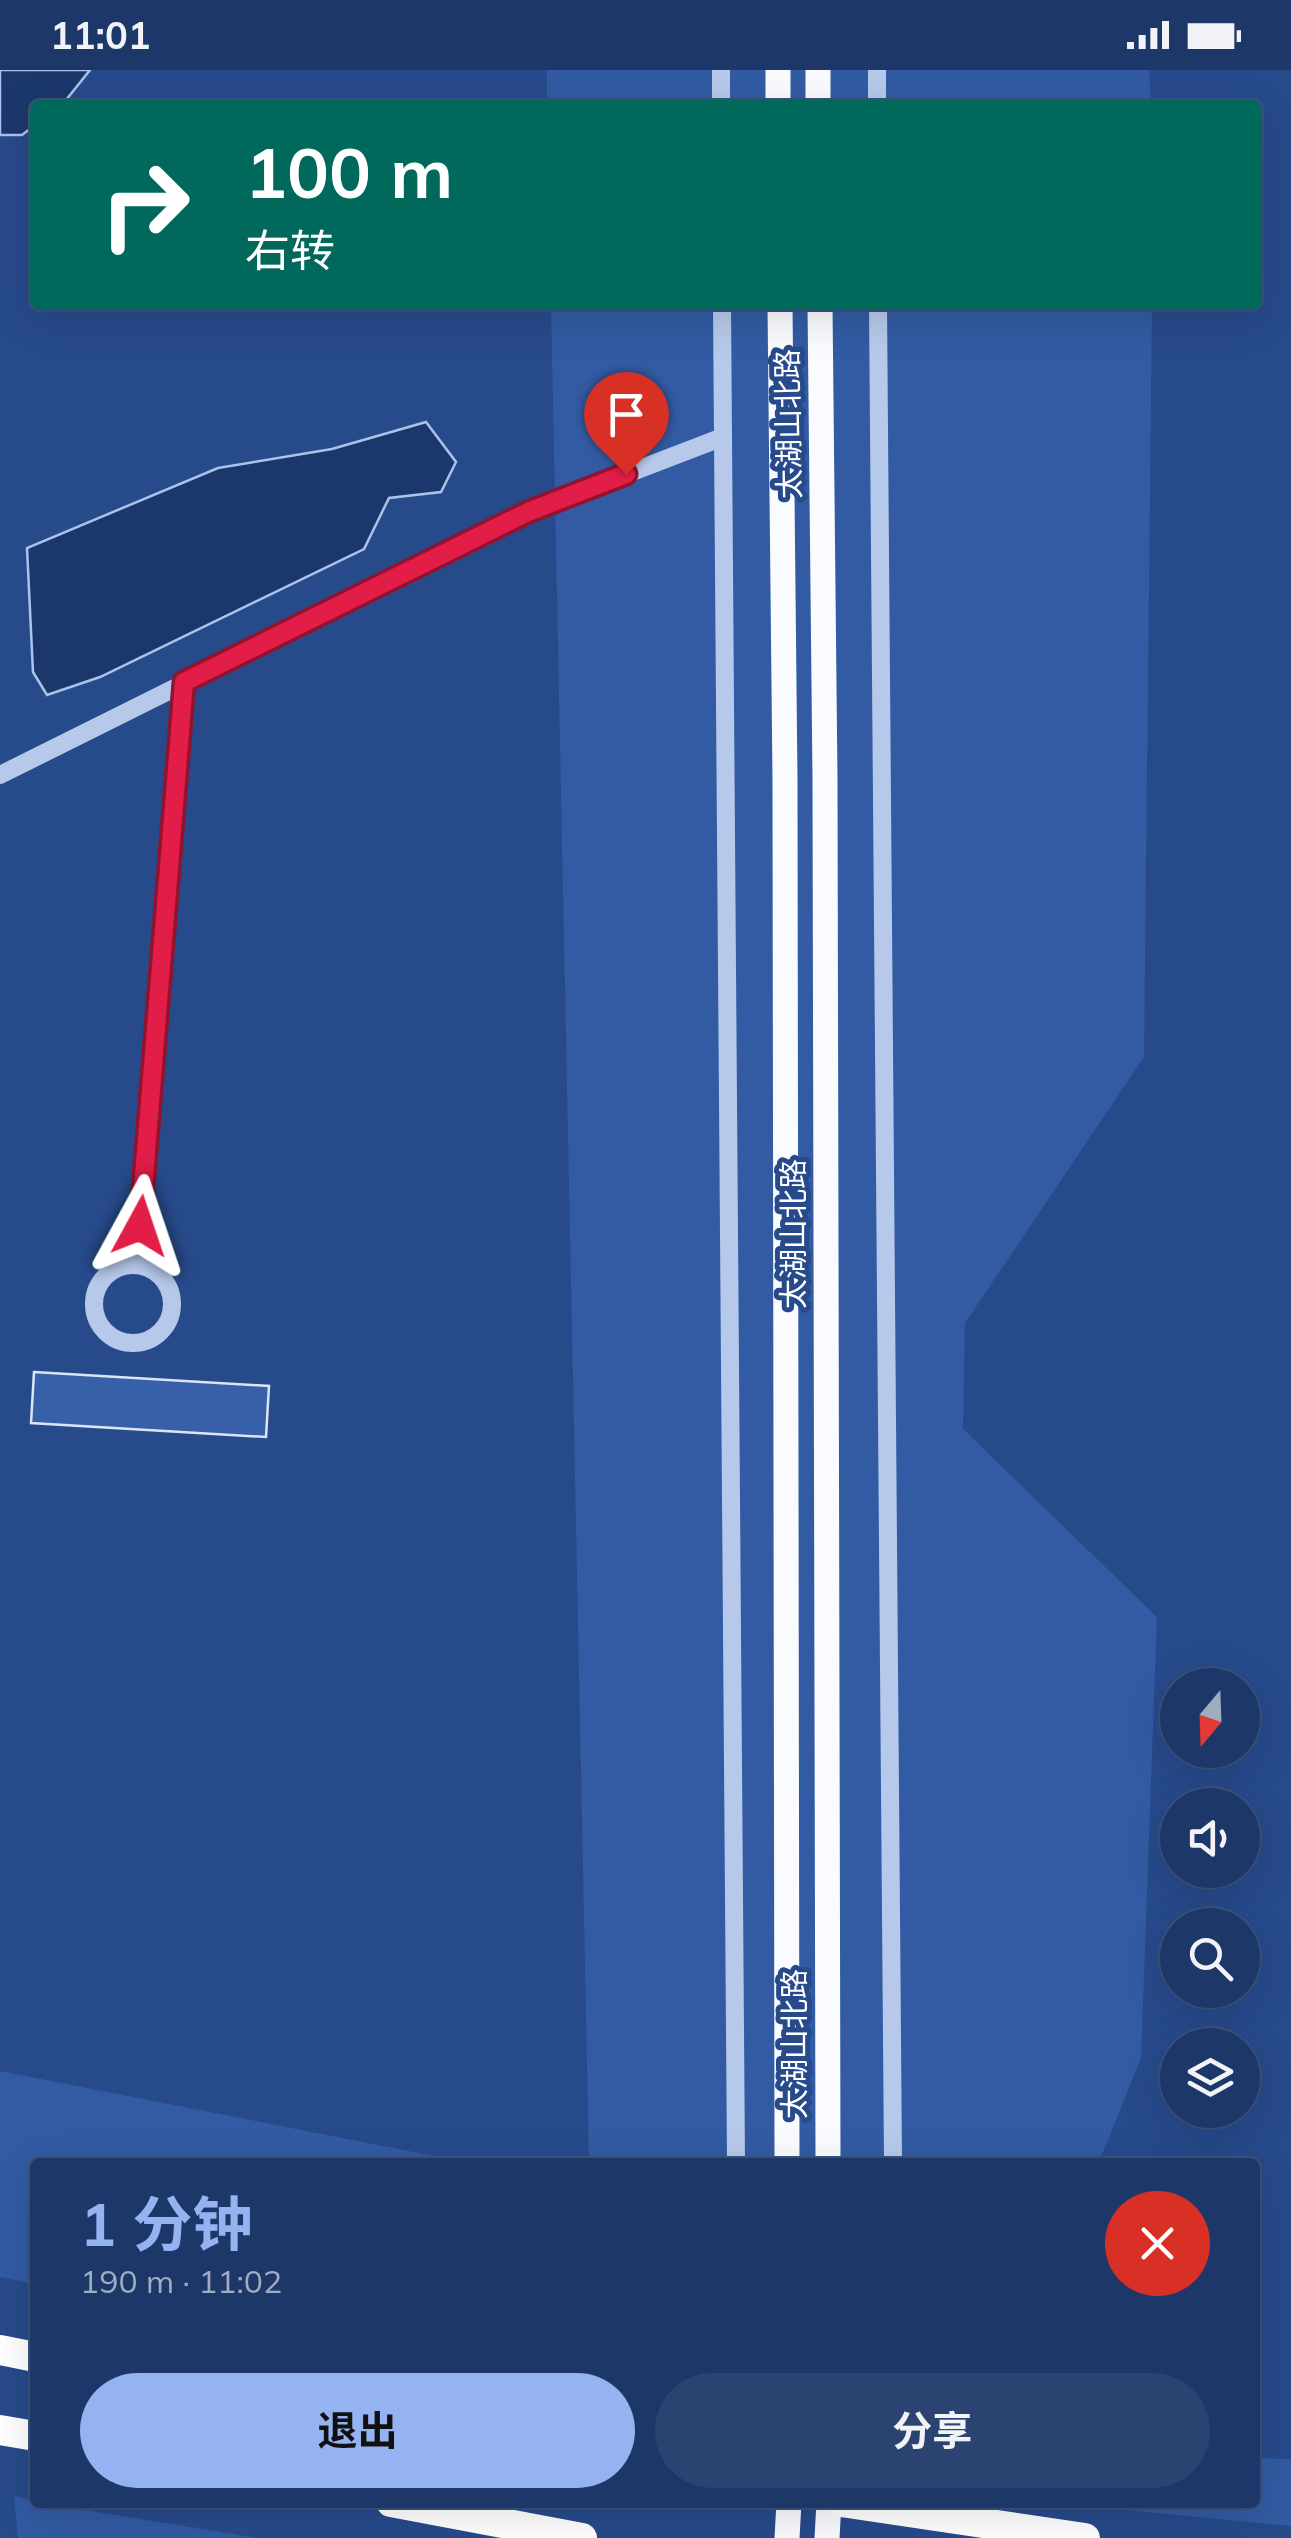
<!DOCTYPE html>
<html lang="zh">
<meta charset="utf-8">
<style>
:root{--surface:#1d3868;--page:#2a4371;--text:#f1f3f6;--muted:#a0acc0;--line:#3b527c;--accent:#95b2f1}
body{margin:0;font-family:Mulish,"Noto Sans SC",sans-serif;background:var(--page);color:var(--text);height:100vh;display:flex;flex-direction:column;font-size:38px;white-space:nowrap}
*{box-sizing:border-box;margin:0}
p{font-size:32px;color:var(--muted)}
.icon{flex:none;width:55px;height:55px;fill:none;stroke:currentColor;stroke-width:2;stroke-linecap:round;stroke-linejoin:round}
.map{position:relative;flex:1;overflow:hidden}
.sheet{position:absolute;left:30px;top:2088px;width:1230px;height:350px;display:flex;flex-direction:column;background:var(--surface);border-radius:10px;box-shadow:0 10px 40px #0002,0 0 0 2px var(--line)}
.sheet>*{flex:none}
.hud{position:absolute;left:30px;top:30px;width:1232px;height:210px;border-radius:10px;box-shadow:0 10px 40px #0002,0 0 0 2px var(--line);background:#00695c;color:#fff;overflow:hidden}
.needle{width:65px;rotate:199deg}
.buttons{position:absolute;left:1160px;top:1598px;display:grid;gap:20px}
.buttons a{display:grid;place-items:center;width:100px;height:100px;border-radius:50%;background:var(--surface);box-shadow:0 10px 40px #0002,0 0 0 2px var(--line);font-size:50px}
.pin{position:absolute;display:grid;place-items:center;width:85px;height:85px;color:#fff;margin:-102px -42px;border-radius:50% 50% 50% 0;rotate:-45deg;box-shadow:0 0 10px #0007}
.pin .icon{rotate:45deg}
.me{position:absolute;width:110px;margin:-55px;rotate:5deg;stroke-linejoin:round;filter:drop-shadow(0 0 8px #0008)}
.turn{display:flex;align-items:center;gap:35px;height:210px;padding:0 50px;font-size:45px}
.turn .icon{width:130px;height:130px;stroke-width:2.5}
.turn b{display:block;font-size:70px;line-height:85px}
.round{display:grid;place-items:center;flex:none;width:105px;height:105px;border-radius:52px;background:var(--page)}
.head{display:flex;align-items:center;justify-content:space-between;height:170px;padding:0 50px}
h1{font-size:60px;font-weight:700;line-height:75px;color:var(--accent)}
.cta{display:flex;gap:20px;margin-top:auto;padding:20px 50px}
.cta a{flex:1;height:115px;border-radius:60px;background:var(--accent);color:#111;font-size:40px;font-weight:700;line-height:115px;text-align:center}
.cta a+a{background:var(--page);color:var(--text)}
.status{display:flex;justify-content:space-between;align-items:center;height:70px;padding:0 50px;background:var(--surface);direction:ltr}
.status svg{height:28px;fill:currentColor}
.map>svg:first-child{display:block}
</style>
<div class="status"><b>11:01</b><svg viewBox="0 0 49 12"><path d="M0 12V9h3v3zM5 12V6h3v6zM10 12V3h3v9zM15 12V0h3v12zM26 1h20v11H26zM47 4h2v5h-2z"/></svg></div>
<div class="map">
<svg width="1291" height="2468" viewBox="0 0 1291 2468">
<rect width="100%" height="100%" fill="#274a8b"/>
<g fill="#325ba3">
<polygon points="547,0 1149,0 1151,35 547,35"/>
<polygon points="551,235 1152,235 1144,987 965,1253 963,1359 1157,1547 1141,1988 1099,2092 589,2092"/>
<polygon points="0,2001 465,2092 35,2092 35,2214 0,2207"/>
<polygon points="1255,2388 1291,2389 1291,2456 1116,2439 1112,2433 1255,2432"/>
<polygon points="14,2426 35,2430 35,2432 257,2468 18,2468"/>
</g>
<g fill="#1c376c" stroke="#aac3ea" stroke-width="2.5">
<polygon points="0,0 90,0 62,35 35,35 35,55 22,65 0,65"/>
<polygon points="426,352 456,392 441,422 389,428 364,479 100,607 47,625 33,602 27,478 218,398 332,379"/>
</g>
<polygon fill="#3860a8" stroke="#dae5f8" stroke-width="2.5" points="34,1302 269,1316 266,1367 31,1353"/>
<g fill="none" stroke-linecap="round" stroke-linejoin="round">
<g stroke="#b6c9ea" stroke-width="18">
<polyline points="721,0 721,35"/>
<polyline points="877,0 877,35"/>
<polyline points="722,235 736,2092"/>
<polyline points="878,235 893,2092"/>
<polyline points="0,705 528,442 723,367"/>
<polyline points="137,1195 185,612"/>
<circle cx="133" cy="1234" r="39"/>
</g>
<g stroke="#f9fbfe" stroke-width="25">
<polyline points="778,0 778,35"/>
<polyline points="818,0 818,35"/>
<polyline points="780,235 785,711 787,2092"/>
<polyline points="820,235 825,710 828,2092"/>
<polyline points="787,2468 789,2432"/>
<polyline points="827,2468 829,2432"/>
</g>
<g stroke="#fff" stroke-width="30">
<polyline points="0,2280 35,2287"/>
<polyline points="0,2360 35,2366"/>
<polyline points="391,2432 582,2468"/>
<polyline points="841,2432 1085,2468"/>
</g>
</g>
<g fill="none" stroke-linecap="round" stroke-linejoin="round">
<defs>
<polyline id="route" points="140,1156 184,612 528,442 626,404"/>
</defs>
<use href="#route" stroke="#92132f" stroke-width="25"/>
<use href="#route" stroke="#e11d48" stroke-width="18"/>
</g>
<g text-anchor="middle" stroke-width="10" stroke-linejoin="round" paint-order="stroke">
<g font-size="30" fill="#fff" stroke="#274a8b">
<text transform="translate(789 354) rotate(-91)" y="10">太湖山北路</text>
<text transform="translate(794 1164) rotate(-90)" y="10">太湖山北路</text>
<text transform="translate(795 1974) rotate(-90)" y="10">太湖山北路</text>
</g>
</g>
</svg>
<div class="buttons">
<a><svg class="needle" viewBox="-14 -14 28 28"><path d="M0-13l5 13h-10z" fill="#e53935"/><path d="M0 13l5-13h-10z" fill="#a0acc0"/></svg></a>
<a><svg class="icon" aria-label="sound" viewBox="0 0 24 24"><path d="M4 9h4l5-4v14l-5-4H4zM17 9q2 3 0 6"/></svg></a>
<a><svg class="icon" aria-label="search" viewBox="0 0 24 24"><circle cx="10" cy="10" r="6"/><path d="M15 15l6 6"/></svg></a>
<a><svg class="icon" aria-label="layers" viewBox="0 0 24 24"><path d="M12 4l9 5-9 5-9-5zM3 14l9 5 9-5"/></svg></a>
</div>
<div class="pin" style="left:626px;top:404px;background:#d93025"><svg class="icon" aria-label="arrive" viewBox="0 0 24 24"><path d="M6 21V4h12l-3 4 3 4H6"/></svg></div>
<svg class="me" style="left:140px;top:1156px" viewBox="-20 -20 40 40"><path d="M0-17L14 15 0 8-14 15z" fill="#e11d48" stroke="#fff" stroke-width="4"/></svg>
<div class="hud">
<div class="turn"><svg class="icon" aria-label="right" viewBox="0 0 24 24"><path d="M7 20v-9h11M14 6l5 5-5 5"/></svg><div><b>100 m</b>右转</div></div>
</div>
<section class="sheet">
<div class="head"><div><h1>1 分钟</h1><p>190 m · 11:02</p></div><a class="round" style="background:#d93025;color:#fff"><svg class="icon" aria-label="close" viewBox="0 0 24 24"><path d="M6 6l12 12M18 6L6 18"/></svg></a></div>
<div class="cta"><a>退出</a><a>分享</a></div>
</section>
</div>
